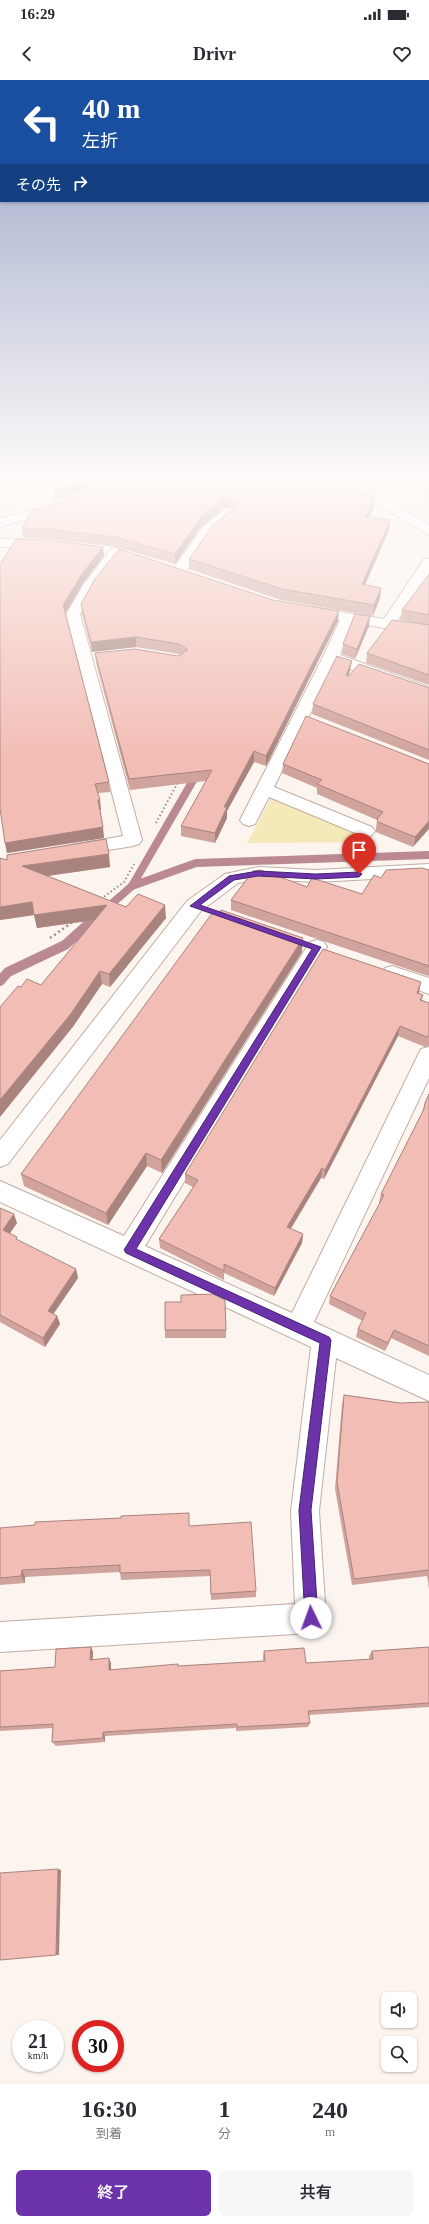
<!DOCTYPE html>
<html lang="ja">
<meta charset="utf-8">
<style>
:root{--surface:#fff;--page:#f7f7f7;--text:#2b2b33;--muted:#7c7c81;--accent:#6d33aa}
body{margin:0;font-family:"Times New Roman","Noto Sans JP",serif;background:var(--page);color:var(--text);height:100vh;display:flex;flex-direction:column;font-size:15px;white-space:nowrap}
*{box-sizing:border-box;margin:0}
p{font-size:13px;color:var(--muted)}
.icon{flex:none;width:22px;height:22px;fill:none;stroke:currentColor;stroke-width:2;stroke-linecap:round;stroke-linejoin:round}
.map{position:relative;height:2004px;overflow:hidden}
.sheet{display:flex;flex-direction:column;background:var(--surface);flex:1}
.sheet>*{flex:none}
.guide{position:absolute;left:0px;top:0px;width:429px;height:122px;box-shadow:0 1px 3px #0004;background:#1a4fa0;color:#fff;overflow:hidden}
.buttons{position:absolute;left:381px;top:1912px;display:grid;gap:8px}
.buttons a{display:grid;place-items:center;width:36px;height:36px;border-radius:6px;background:var(--surface);box-shadow:0 1px 3px #0004;font-size:20px}
.speed{position:absolute;left:12px;top:1940px;display:flex;gap:8px;font-size:20px;font-weight:700;text-align:center}
.speed>*{display:grid;place-content:center;width:52px;height:52px;border-radius:50%;background:var(--surface);box-shadow:0 1px 3px #0004;line-height:1}
.speed small{font-size:10px;font-weight:400}
.speed .limit{border:6px solid #d22;background:#fff;color:#111}
.pin{position:absolute;display:grid;place-items:center;width:34px;height:34px;color:#fff;margin:-41px -17px;border-radius:50% 50% 50% 0;rotate:-45deg;box-shadow:0 0 4px #0007}
.pin .icon{rotate:45deg}
.me{position:absolute;width:44px;margin:-22px;rotate:357deg;stroke-linejoin:round;filter:drop-shadow(0 0 3px #0008)}
.turn{display:flex;align-items:center;gap:14px;height:84px;padding:0 16px;font-size:18px}
.turn .icon{width:52px;height:52px;stroke-width:2.5}
.turn b{display:block;font-size:28px;line-height:34px}
.then{display:flex;align-items:center;height:38px;padding:0 16px;background:#0003;gap:8px;font-size:15px}
.eta{display:flex;justify-content:space-evenly;align-items:center;height:68px;text-align:center}
.eta b{font-size:24px;font-weight:600;line-height:28px}
.cta{display:flex;gap:8px;margin-top:auto;padding:8px 16px}
.cta a{flex:1;height:46px;border-radius:6px;background:var(--accent);color:#fff;font-size:16px;font-weight:600;line-height:46px;text-align:center}
.cta a+a{background:var(--page);color:var(--text)}
.status{display:flex;justify-content:space-between;align-items:center;height:28px;padding:0 20px;background:var(--surface);direction:ltr}
.status svg{height:11px;fill:currentColor}
header{display:flex;justify-content:space-between;align-items:center;height:52px;padding:0 16px;background:var(--surface);font-size:18px;font-weight:600}
.map>svg:first-child{display:block}
</style>
<div class="status"><b>16:29</b><svg viewBox="0 0 49 12"><path d="M0 12V9h3v3zM5 12V6h3v6zM10 12V3h3v9zM15 12V0h3v12zM26 1h20v11H26zM47 4h2v5h-2z"/></svg></div>
<header><svg class="icon" aria-label="back" viewBox="0 0 24 24"><path d="M15 5l-7 7 7 7"/></svg>Drivr<svg class="icon" aria-label="heart" viewBox="0 0 24 24"><path d="M12 20l-8-8c-3-5 5-10 8-4 3-6 11-1 8 4z"/></svg></header>
<div class="map">
<svg width="429" height="2004" viewBox="0 0 429 2004">
<rect width="100%" height="100%" fill="#fcf4ef"/>
<polygon fill="#f5e8b9" points="271,718 376,762 247,763"/>
<g fill="none" stroke-linecap="round" stroke-linejoin="round">
<g stroke="#bb8992" stroke-width="8">
<polyline points="132,806 196,783 429,775"/>
<polyline points="93,840 132,806 199,690"/>
</g>
<polyline stroke="#bb8992" stroke-width="10" points="0,901 8,892 65,865 94,839"/>
<defs>
<g id="minor">
<polygon points="295,399 324,399 364,405 429,445 429,455 356,411 301,403"/>
<polygon points="58,422 64,426 63,429 0,447 0,439"/>
<polygon points="230,428 236,432 235,435 212,454 184,494 174,494 172,491 202,448 225,429"/>
<polygon points="0,459 43,460 50,464 43,468 0,467"/>
<polygon points="116,468 123,472 95,508 80,534 142,760 139,764 133,766 78,775 72,773 69,769 72,765 123,756 66,534 84,504 111,469"/>
<polygon points="429,478 429,493 397,541 429,547 429,555 353,543 340,575 429,607 429,617 335,584 274,707 372,747 375,751 372,755 366,757 360,755 269,717 255,744 249,746 243,744 240,740 323,577 340,540 305,534 303,531 305,528 310,527 384,539 424,479"/>
<polygon points="429,784 429,796 316,802 259,799 238,803 201,831 8,1084 0,1087 0,1060 187,821 225,794 259,787 316,790"/>
<polygon points="317,860 324,862 327,867 145,1166 292,1233 418,975 421,969 429,967 429,998 314,1242 429,1295 429,1321 336,1278 319,1431 326,1538 322,1549 311,1553 0,1572 0,1542 295,1524 291,1431 311,1267 0,1122 0,1101 124,1156 310,862"/>
<polygon points="392,886 429,898 429,914 385,898 382,893 385,888"/>
</g>
<polygon id="major" points="389,399 415,399 429,401 429,409 391,402"/>
</defs>
<use href="#minor" stroke="#c1ada3" stroke-width="2"/>
<use href="#major" stroke="#c1ada3" stroke-width="2"/>
<g stroke="#98908b" stroke-width="2" stroke-dasharray="1.5 2.5" stroke-linecap="butt">
<polyline points="156,743 178,702"/>
<polyline points="101,819 124,802 134,784"/>
</g>
<polyline stroke="#98908b" stroke-width="2.5" stroke-dasharray="2 3" stroke-linecap="butt" points="50,858 74,841"/>
<use href="#minor" fill="#fff" fill-rule="evenodd"/>
<use href="#major" fill="#fff" fill-rule="evenodd"/>
</g>
<g fill="#d0a39c">
<polygon points="110,404 373,420 373,430 369,437 389,450 365,505 381,508 380,518 373,536 281,520 189,489 189,479 233,429 230,427 224,428 201,447 175,484 116,467 48,459 23,458 22,448 44,428"/>
<polygon points="104,476 83,503 66,533 109,702 110,712 98,713 101,730 100,730 104,758 7,773 5,763 0,484"/>
<polygon points="429,494 429,605 366,583 367,573 426,545 400,540 402,530"/>
<polygon points="81,524 338,541 266,686 254,682 227,731 227,738 215,763 181,756 181,746 206,701 130,710 96,583 95,573 178,576 181,575 179,574 136,567 92,572 82,534"/>
<polygon points="369,546 355,579 342,574 343,564"/>
<polygon points="350,591 348,596 429,608 429,680 312,634 313,624"/>
<polygon points="283,684 429,684 413,767 376,752 376,749 377,740 317,714 317,708 282,693"/>
<polygon points="0,778 7,780 110,787 48,796 126,827 166,838 110,907 102,904 72,948 21,907 41,905 95,840 37,848 34,835 0,840"/>
<polygon points="429,790 429,895 428,896 231,830 231,820 307,807 362,814 381,798"/>
<polygon points="302,872 162,1093 147,1086 108,1145 24,1106 21,1094"/>
<polygon points="419,913 423,915 422,920 429,923 429,966 425,967 398,956 324,1099 321,1098 291,1149 303,1154 302,1163 274,1216 224,1193 224,1200 160,1168 159,1159 193,1107 185,1103 185,1094"/>
<polygon points="429,1014 429,1276 391,1258 385,1271 356,1257 358,1249 363,1241 329,1224 330,1216 380,1123 379,1123 381,1114 422,1033 425,1023"/>
<polygon points="0,1128 17,1143 10,1153 18,1161 76,1189 78,1198 53,1234 57,1236 60,1244 45,1267 0,1242"/>
<rect x="165" y="1250" width="61" height="8"/>
<polygon points="344,1315 400,1323 429,1322 429,1509 427,1496 352,1505 335,1409 342,1324"/>
<polygon points="189,1446 256,1511 256,1517 211,1520 210,1496 121,1500 120,1492 25,1497 25,1503 0,1505 0,1448"/>
<polygon points="91,1567 93,1572 93,1579 111,1583 111,1590 263,1581 263,1576 264,1571 306,1583 369,1580 369,1576 372,1571 429,1567 429,1627 309,1635 310,1643 308,1647 236,1651 236,1648 105,1656 105,1662 56,1666 52,1662 53,1648 0,1651 0,1591 55,1587"/>
</g>
<g fill="#a9847f">
<polygon points="87,399 113,399 55,421 54,411"/>
<polygon points="374,414 373,423 374,420 373,430 364,447 365,437 370,420"/>
<polygon points="230,417 230,427 224,428 201,447 175,484 175,474 201,437 224,418"/>
<polygon points="390,440 389,450 361,514 362,504"/>
<polygon points="103,467 104,476 83,503 65,534 63,525 82,494"/>
<polygon points="381,508 380,518 373,536 374,525"/>
<polygon points="339,531 338,541 266,686 266,676"/>
<polygon points="370,536 369,546 355,579 357,569"/>
<polygon points="136,557 136,567 92,572 91,562"/>
<polygon points="352,581 350,591 345,604 346,595"/>
<polygon points="254,671 254,682 227,731 227,738 215,763 215,753 224,727"/>
<polygon points="98,720 100,720 101,730 99,730"/>
<polygon points="429,741 429,749 413,767 415,757"/>
<polygon points="103,747 104,758 7,773 5,763"/>
<polygon points="109,774 110,787 25,799 22,786"/>
<polygon points="32,822 107,825 109,838 37,848 34,835 0,840 0,827"/>
<polygon points="165,825 166,838 110,907 109,894"/>
<polygon points="303,858 302,872 162,1093 161,1080"/>
<polygon points="100,891 102,904 72,948 0,1037 0,1020"/>
<polygon points="421,902 419,912 415,923 417,913"/>
<polygon points="400,946 398,956 324,1099 325,1090"/>
<polygon points="146,1073 147,1086 108,1145 106,1133"/>
<polygon points="322,1088 321,1098 286,1156 287,1147"/>
<polygon points="14,1134 17,1143 6,1159 3,1150"/>
<polygon points="303,1154 302,1163 274,1216 275,1208"/>
<polygon points="76,1189 78,1198 50,1239 48,1231"/>
<polygon points="57,1236 60,1244 45,1267 43,1258"/>
<polygon points="394,1250 391,1258 385,1271 388,1263"/>
<polygon points="22,1490 25,1497 25,1503 21,1496"/>
<polygon points="91,1567 93,1572 92,1585 90,1580"/>
<polygon points="109,1578 111,1583 111,1595 109,1590"/>
<polygon points="103,1652 105,1656 105,1662 103,1658"/>
<polygon points="58,1789 61,1790 59,1875 56,1875"/>
</g>
<g fill="#f2bdb5" stroke="#a9847f">
<polygon points="61,399 87,399 54,411"/>
<polygon points="121,399 284,399 374,414 370,420 374,420 365,437 390,440 362,504 381,508 374,525 282,509 189,479 213,445 237,426 238,422 230,417 224,418 201,437 175,474 115,457 47,449 22,448 32,430 44,428 110,404"/>
<polygon points="16,459 47,460 103,467 82,494 63,525 109,702 95,704 100,720 98,720 103,747 5,763 0,729 0,484"/>
<polygon points="119,469 273,520 339,531 266,676 254,671 224,727 227,727 215,753 181,746 212,690 129,699 95,573 135,569 178,576 188,570 179,564 136,557 91,562 81,524 95,499"/>
<polygon points="429,494 429,535 402,530"/>
<polygon points="355,534 370,536 357,569 343,564"/>
<polygon points="392,540 429,545 429,595 367,573"/>
<polygon points="337,576 352,581 346,595 349,596 359,584 429,608 429,670 313,624"/>
<polygon points="306,636 429,684 429,741 415,757 378,742 377,739 383,732 317,704 322,700 283,684"/>
<polygon points="106,759 109,774 22,786 126,827 138,814 165,825 109,894 100,891 70,935 0,1020 0,927 18,906 21,907 27,899 41,905 107,825 34,835 32,822 0,827 0,778 7,780 7,775"/>
<polygon points="422,788 429,790 429,886 231,820 253,791 261,790 307,807 312,798 362,814 374,795 381,798 386,790"/>
<polygon points="221,830 303,858 161,1080 146,1073 106,1133 21,1094 213,832 218,834"/>
<polygon points="323,869 421,902 417,913 423,915 420,920 429,923 429,956 427,957 400,946 325,1090 322,1088 287,1147 303,1154 275,1208 224,1184 224,1191 159,1159 198,1100 185,1094"/>
<polygon points="429,1014 429,1266 394,1250 388,1263 358,1249 366,1233 330,1216 384,1115 381,1114 424,1029 425,1023"/>
<polygon points="0,1128 14,1134 3,1150 17,1157 16,1159 76,1189 48,1231 57,1236 43,1258 0,1235"/>
<polygon points="213,1214 225,1220 226,1250 165,1250 165,1222 181,1222 181,1215"/>
<polygon points="344,1315 400,1323 429,1322 429,1490 354,1499 337,1402"/>
<polygon points="189,1433 189,1446 251,1442 256,1511 211,1514 210,1490 120,1493 120,1485 22,1490 21,1496 0,1498 0,1448 35,1445 35,1442 121,1438 121,1436"/>
<polygon points="91,1567 90,1580 109,1578 109,1590 178,1584 178,1586 265,1581 264,1571 304,1568 306,1583 373,1579 372,1571 429,1567 429,1623 308,1631 310,1643 237,1647 237,1644 103,1652 103,1658 52,1662 53,1644 0,1647 0,1591 55,1587 56,1569"/>
<polygon points="58,1789 56,1875 0,1880 0,1793"/>
</g>
<linearGradient id="sky" x2="0" y2="1"><stop stop-color="#96a3c6"/><stop offset="0.59" stop-color="#fefaf8"/><stop offset="1" stop-color="#fefaf8" stop-opacity="0"/></linearGradient>
<rect width="429" height="679" fill="url(#sky)"/>
<polygon fill="#6d33aa" stroke="#47216e" points="258,791 316,794 359,792 362,794 359,797 316,799 258,796 234,800 200,825 321,867 136,1169 329,1257 331,1260 311,1430 318,1538 316,1542 311,1544 307,1542 305,1538 299,1430 320,1263 126,1173 124,1170 312,869 190,826 229,796"/>
</svg>
<div class="buttons">
<a><svg class="icon" aria-label="sound" viewBox="0 0 24 24"><path d="M4 9h4l5-4v14l-5-4H4zM17 9q2 3 0 6"/></svg></a>
<a><svg class="icon" aria-label="search" viewBox="0 0 24 24"><circle cx="10" cy="10" r="6"/><path d="M15 15l6 6"/></svg></a>
</div>
<div class="speed"><div>21<small>km/h</small></div><div class="limit">30</div></div>
<div class="pin" style="left:359px;top:794px;background:#d93025"><svg class="icon" aria-label="arrive" viewBox="0 0 24 24"><path d="M6 21V4h12l-3 4 3 4H6"/></svg></div>
<svg class="me" style="left:311px;top:1538px" viewBox="-20 -20 40 40"><circle r="19" fill="#fff"/><path d="M0-13L10 11 0 6-10 11z" fill="#6d33aa"/></svg>
<div class="guide">
<div class="turn"><svg class="icon" aria-label="left" viewBox="0 0 24 24"><path d="M17 20v-9H6M10 6l-5 5 5 5"/></svg><div><b>40 m</b>左折</div></div>
<div class="then">その先<svg class="icon" aria-label="right" viewBox="0 0 24 24"><path d="M7 20v-9h11M14 6l5 5-5 5"/></svg></div>
</div>
</div>
<section class="sheet">
<div class="eta">
<div><b>16:30</b><p>到着</p></div>
<div><b>1</b><p>分</p></div>
<div><b>240</b><p>m</p></div>
</div>
<div class="cta"><a>終了</a><a>共有</a></div>
</section>
